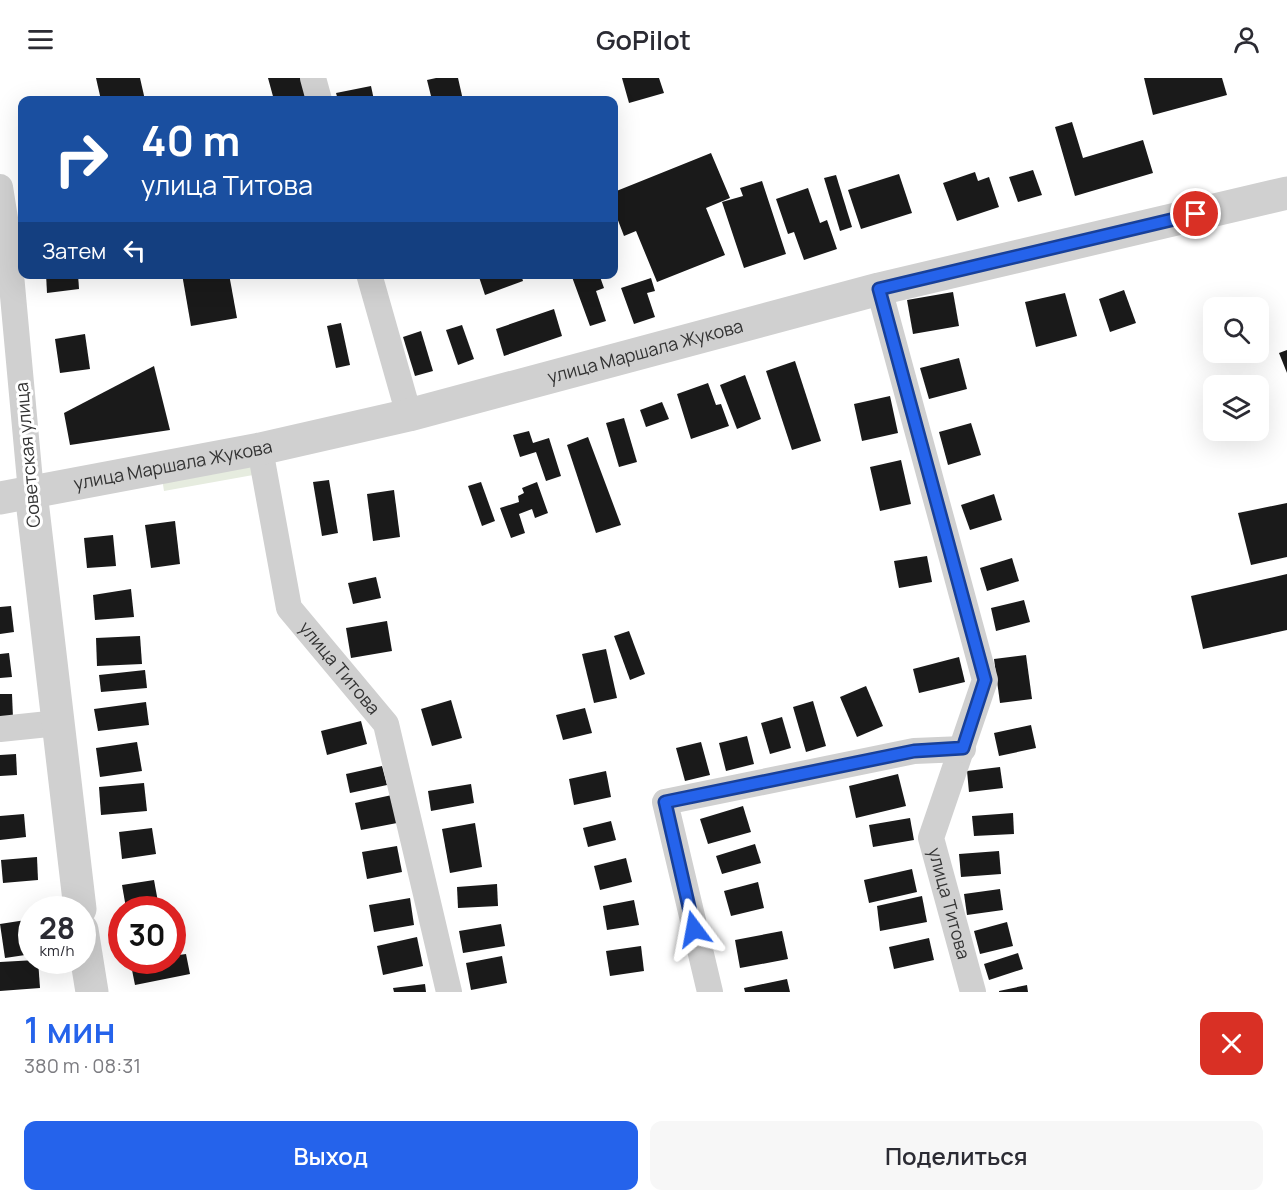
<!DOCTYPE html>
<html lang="ru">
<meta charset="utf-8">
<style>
:root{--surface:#fff;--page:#f7f7f7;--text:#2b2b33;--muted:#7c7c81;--accent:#2563eb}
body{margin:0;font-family:Manrope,sans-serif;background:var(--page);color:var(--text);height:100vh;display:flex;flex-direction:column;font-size:22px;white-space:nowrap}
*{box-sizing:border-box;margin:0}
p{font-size:20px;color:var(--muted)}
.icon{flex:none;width:33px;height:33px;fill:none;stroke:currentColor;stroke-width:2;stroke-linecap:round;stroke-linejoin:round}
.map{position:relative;height:914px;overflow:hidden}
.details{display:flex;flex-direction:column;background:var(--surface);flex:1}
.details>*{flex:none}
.guide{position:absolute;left:18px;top:18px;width:600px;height:183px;border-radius:12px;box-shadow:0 6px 24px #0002;background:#1a4fa0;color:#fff;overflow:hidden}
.tools{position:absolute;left:1203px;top:219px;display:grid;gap:12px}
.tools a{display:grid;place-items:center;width:66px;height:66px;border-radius:12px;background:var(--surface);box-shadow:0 6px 24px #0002;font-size:30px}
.speed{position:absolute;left:18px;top:818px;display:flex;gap:12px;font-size:30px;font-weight:700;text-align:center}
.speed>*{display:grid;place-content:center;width:78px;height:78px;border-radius:50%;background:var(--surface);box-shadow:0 6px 24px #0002;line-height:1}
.speed small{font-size:15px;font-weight:400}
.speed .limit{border:9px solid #d22;background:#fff;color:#111}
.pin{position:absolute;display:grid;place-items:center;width:51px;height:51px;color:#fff;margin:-26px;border:3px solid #fff;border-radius:50%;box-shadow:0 2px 6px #0007}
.me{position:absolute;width:66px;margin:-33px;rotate:347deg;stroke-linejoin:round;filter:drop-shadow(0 0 4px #0008)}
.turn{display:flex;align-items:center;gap:21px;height:126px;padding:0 24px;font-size:27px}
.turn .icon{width:78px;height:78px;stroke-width:2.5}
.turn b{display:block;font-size:42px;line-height:51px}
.then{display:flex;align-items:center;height:57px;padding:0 24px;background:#0003;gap:12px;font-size:22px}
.round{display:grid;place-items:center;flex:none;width:63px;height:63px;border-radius:12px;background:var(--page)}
.headline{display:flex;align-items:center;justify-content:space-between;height:102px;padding:0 24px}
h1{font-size:36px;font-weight:600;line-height:45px;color:var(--accent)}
.cta{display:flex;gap:12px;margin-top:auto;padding:12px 24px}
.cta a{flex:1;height:69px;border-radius:12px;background:var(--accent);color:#fff;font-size:24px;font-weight:600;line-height:69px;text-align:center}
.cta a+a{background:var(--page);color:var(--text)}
header{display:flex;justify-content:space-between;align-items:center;height:78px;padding:0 24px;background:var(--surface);font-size:27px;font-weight:600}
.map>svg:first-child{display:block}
</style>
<header><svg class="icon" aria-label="menu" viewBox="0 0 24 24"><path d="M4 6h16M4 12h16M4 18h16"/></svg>GoPilot<svg class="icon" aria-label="person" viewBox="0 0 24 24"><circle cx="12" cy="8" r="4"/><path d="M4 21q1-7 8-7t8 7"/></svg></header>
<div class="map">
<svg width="1287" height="914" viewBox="0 0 1287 914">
<rect width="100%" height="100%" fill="#fff"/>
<polygon fill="#e6ecdf" points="255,376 259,396 164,413 161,394"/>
<g fill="#1a1a1a">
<polygon points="96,0 140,0 145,22 101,22"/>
<polygon points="268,0 302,0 307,22 274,22"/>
<polygon points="436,0 458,0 463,22 432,22 427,2"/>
<polygon points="622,0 659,0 664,15 629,25"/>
<polygon points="1144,0 1222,0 1227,17 1153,37"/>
<polygon points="371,8 374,22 338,22 336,15"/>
<polygon points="592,18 593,22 575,22 575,21"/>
<polygon points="1072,44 1083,80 1143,62 1153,95 1075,118 1055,49"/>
<polygon points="711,75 730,120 706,130 725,177 657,204 636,153 624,158 614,132 614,114"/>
<polygon points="1033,92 1042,117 1018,124 1009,99"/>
<polygon points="975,94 978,103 989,99 999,129 957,143 943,105"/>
<polygon points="899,96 912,135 861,151 848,112"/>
<polygon points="836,97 852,149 840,153 824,100"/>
<polygon points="762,103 786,176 744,190 722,124 743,118 740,110"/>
<polygon points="808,110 820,145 827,142 837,171 804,182 794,154 788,156 776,121"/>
<polygon points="46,196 78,196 79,211 47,215"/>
<polygon points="182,196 229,196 237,240 191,248"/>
<polygon points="478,196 521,196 523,203 485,217"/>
<polygon points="578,196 599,196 604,210 596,213 606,243 590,248 572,199"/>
<polygon points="651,200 655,213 647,215 655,239 634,246 621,210"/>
<polygon points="1124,212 1136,245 1110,254 1099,221"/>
<polygon points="953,214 959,248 913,256 907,222"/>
<polygon points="1065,215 1077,258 1036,269 1025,224"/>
<polygon points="554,231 562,258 504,278 496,251"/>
<polygon points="341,245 350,287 336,290 327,248"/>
<polygon points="462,247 474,281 458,287 446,252"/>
<polygon points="421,253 433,293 415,298 403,259"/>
<polygon points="85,256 90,291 60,295 55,261"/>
<polygon points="1287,272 1287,295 1279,275"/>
<polygon points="959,280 967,311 929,321 920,290"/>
<polygon points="795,283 821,363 792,372 766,293"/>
<polygon points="154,288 170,352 70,367 64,335"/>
<polygon points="745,297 761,341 737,351 720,307"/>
<polygon points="708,305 716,327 721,326 729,348 691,361 677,316"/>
<polygon points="890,318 898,355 862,363 854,326"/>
<polygon points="662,324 669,341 646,349 640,332"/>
<polygon points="624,340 637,384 619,389 606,345"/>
<polygon points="971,345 981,377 948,387 939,354"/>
<polygon points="529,353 533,365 549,360 561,398 546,403 536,374 520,379 513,357"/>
<polygon points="588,359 621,447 596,455 567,367"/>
<polygon points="901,382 911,426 880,433 870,389"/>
<polygon points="329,402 338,455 322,458 313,404"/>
<polygon points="481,404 495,443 482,448 468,408"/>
<polygon points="537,404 548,435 535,440 532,431 519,436 525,455 511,460 500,430 519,424 518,418 524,415 522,410"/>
<polygon points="394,412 400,459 373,463 367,416"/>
<polygon points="994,416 1002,442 970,452 961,427"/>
<polygon points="1287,425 1287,479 1251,487 1238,435"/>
<polygon points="175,443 180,486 151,490 145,447"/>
<polygon points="113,457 116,488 87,490 84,460"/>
<polygon points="927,478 932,504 899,510 894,483"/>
<polygon points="1012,480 1019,503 987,513 980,490"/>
<polygon points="1287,496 1287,552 1203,571 1191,518"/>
<polygon points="376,499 381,520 353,526 348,505"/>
<polygon points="131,511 134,539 95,542 93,517"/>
<polygon points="1024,522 1030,544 996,553 991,530"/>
<polygon points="11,528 14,554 0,556 0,529"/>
<polygon points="387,543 392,573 351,580 346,550"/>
<polygon points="629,553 645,596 630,602 614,558"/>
<polygon points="140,558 142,586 97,588 96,560"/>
<polygon points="606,571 617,620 594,625 582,576"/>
<polygon points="9,575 12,599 0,600 0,576"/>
<polygon points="1026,577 1032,621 1000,625 994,581"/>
<polygon points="959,579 965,604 919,615 913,591"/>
<polygon points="145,592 147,610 101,614 99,597"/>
<polygon points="866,608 883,648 857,659 840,619"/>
<polygon points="0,616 12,616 13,640 0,641"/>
<polygon points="451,622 462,660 432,668 421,631"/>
<polygon points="813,623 826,668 806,674 793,629"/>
<polygon points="146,624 149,647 98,653 94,631"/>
<polygon points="585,630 592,655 563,662 556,637"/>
<polygon points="782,639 791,670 770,676 761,645"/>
<polygon points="361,643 367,666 327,677 321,653"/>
<polygon points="1031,647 1036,670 999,678 994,655"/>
<polygon points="747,658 754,686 726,693 719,665"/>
<polygon points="137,664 142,693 100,699 96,670"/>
<polygon points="701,664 710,697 685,703 676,670"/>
<polygon points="16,676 17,697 0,698 0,677"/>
<polygon points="382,688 387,707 350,715 346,696"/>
<polygon points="1000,689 1003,710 969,714 967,693"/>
<polygon points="606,693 611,719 574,727 569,701"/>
<polygon points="898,696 906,728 856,740 849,708"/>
<polygon points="144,705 147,733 101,737 99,709"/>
<polygon points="471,706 474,725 431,733 428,713"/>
<polygon points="392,717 397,745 361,752 355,725"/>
<polygon points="743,728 751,754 708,766 700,741"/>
<polygon points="1013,735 1014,756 974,758 972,738"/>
<polygon points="24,736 26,759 0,762 0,738"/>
<polygon points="910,740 914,762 873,769 869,747"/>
<polygon points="611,743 616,762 588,769 583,750"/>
<polygon points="475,745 482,789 450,795 442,751"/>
<polygon points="152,750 156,776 122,781 119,754"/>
<polygon points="755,766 761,785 722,796 716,778"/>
<polygon points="397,768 402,794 367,801 362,774"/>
<polygon points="999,773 1001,796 961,799 959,776"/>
<polygon points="37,779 38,802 3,805 1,782"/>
<polygon points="626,780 632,804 600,812 594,788"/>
<polygon points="912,791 917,814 869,825 864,802"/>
<polygon points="154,802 158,824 126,830 122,807"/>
<polygon points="758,804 764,830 731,838 724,813"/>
<polygon points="497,806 498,828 458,830 457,809"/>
<polygon points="1000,811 1003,832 967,837 964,816"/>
<polygon points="922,818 927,844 880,853 877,828"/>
<polygon points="410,820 414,847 374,854 369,827"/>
<polygon points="634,822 639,847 607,852 603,828"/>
<polygon points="32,841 32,876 5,880 0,846"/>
<polygon points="1007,844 1013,868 980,876 974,853"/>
<polygon points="501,846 505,868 463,875 459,853"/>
<polygon points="782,853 788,881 740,890 735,862"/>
<polygon points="417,859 423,888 383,897 377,868"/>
<polygon points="929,860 934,882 894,891 889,869"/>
<polygon points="641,868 644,893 610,898 606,873"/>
<polygon points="1018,875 1023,891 989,902 984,886"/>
<polygon points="186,876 190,896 135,907 131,887 172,882 172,878"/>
<polygon points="502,878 507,905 471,912 466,885"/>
<polygon points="36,882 38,882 40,910 0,913 0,884"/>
<polygon points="787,901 790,914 745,914 744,910"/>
<polygon points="425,906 426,914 394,914 393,910"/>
<polygon points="1027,907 1028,914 999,914 999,913"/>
</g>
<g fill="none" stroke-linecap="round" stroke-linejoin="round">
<g stroke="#d0d0d0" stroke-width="26">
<polyline points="313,0 319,22"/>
<polyline points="0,109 7,153 31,414"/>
<polyline points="369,196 409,337"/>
<path id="s1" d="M879 211 985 602 931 760 973 914"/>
<path id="s2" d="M260 371 289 530 386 646 449 914"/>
<polyline points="0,651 58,645"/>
<polyline points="710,914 665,724 914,673 963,671"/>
</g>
<g stroke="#d0d0d0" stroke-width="33">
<polyline points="31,414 80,831"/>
<path id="s3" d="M0 420 260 371 409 337 879 211 1287 115"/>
<polyline points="82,852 92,914"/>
</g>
</g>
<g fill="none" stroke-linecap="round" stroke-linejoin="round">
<defs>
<polyline id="route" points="694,851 665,724 914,673 963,670 985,602 879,211 1196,136"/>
</defs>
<use href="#route" stroke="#184099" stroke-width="15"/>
<use href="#route" stroke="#2563eb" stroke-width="10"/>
</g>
<g text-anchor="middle" stroke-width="6" stroke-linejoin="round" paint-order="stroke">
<g font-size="18" fill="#333" stroke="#fff">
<text dy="6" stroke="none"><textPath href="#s3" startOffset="662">улица Маршала Жукова</textPath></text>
<text transform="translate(28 377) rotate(-95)" y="6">Советская улица</text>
<text dy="6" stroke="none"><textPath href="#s3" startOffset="176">улица Маршала Жукова</textPath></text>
<text dy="6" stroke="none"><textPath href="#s2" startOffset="240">улица Титова</textPath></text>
<text dy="6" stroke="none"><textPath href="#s1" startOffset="640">улица Титова</textPath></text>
</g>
</g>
</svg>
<div class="tools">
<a><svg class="icon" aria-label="search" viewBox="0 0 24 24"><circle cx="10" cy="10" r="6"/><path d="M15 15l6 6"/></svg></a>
<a><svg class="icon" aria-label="layers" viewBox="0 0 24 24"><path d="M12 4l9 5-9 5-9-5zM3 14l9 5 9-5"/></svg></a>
</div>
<div class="speed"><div>28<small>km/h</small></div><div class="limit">30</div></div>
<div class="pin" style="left:1196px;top:136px;background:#d93025"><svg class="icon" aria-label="arrive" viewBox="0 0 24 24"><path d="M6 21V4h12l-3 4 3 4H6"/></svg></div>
<svg class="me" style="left:694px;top:851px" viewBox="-20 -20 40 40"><path d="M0-17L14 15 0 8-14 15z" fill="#2563eb" stroke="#fff" stroke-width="4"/></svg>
<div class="guide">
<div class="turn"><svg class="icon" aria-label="right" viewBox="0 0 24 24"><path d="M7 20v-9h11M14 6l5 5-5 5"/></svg><div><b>40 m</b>улица Титова</div></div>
<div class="then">Затем<svg class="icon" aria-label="left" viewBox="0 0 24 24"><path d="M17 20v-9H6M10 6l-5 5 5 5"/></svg></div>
</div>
</div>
<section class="details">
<div class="headline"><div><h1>1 мин</h1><p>380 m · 08:31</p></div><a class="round" style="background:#d93025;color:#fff"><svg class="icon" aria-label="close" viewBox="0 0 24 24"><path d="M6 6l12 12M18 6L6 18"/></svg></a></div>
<div class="cta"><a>Выход</a><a>Поделиться</a></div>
</section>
